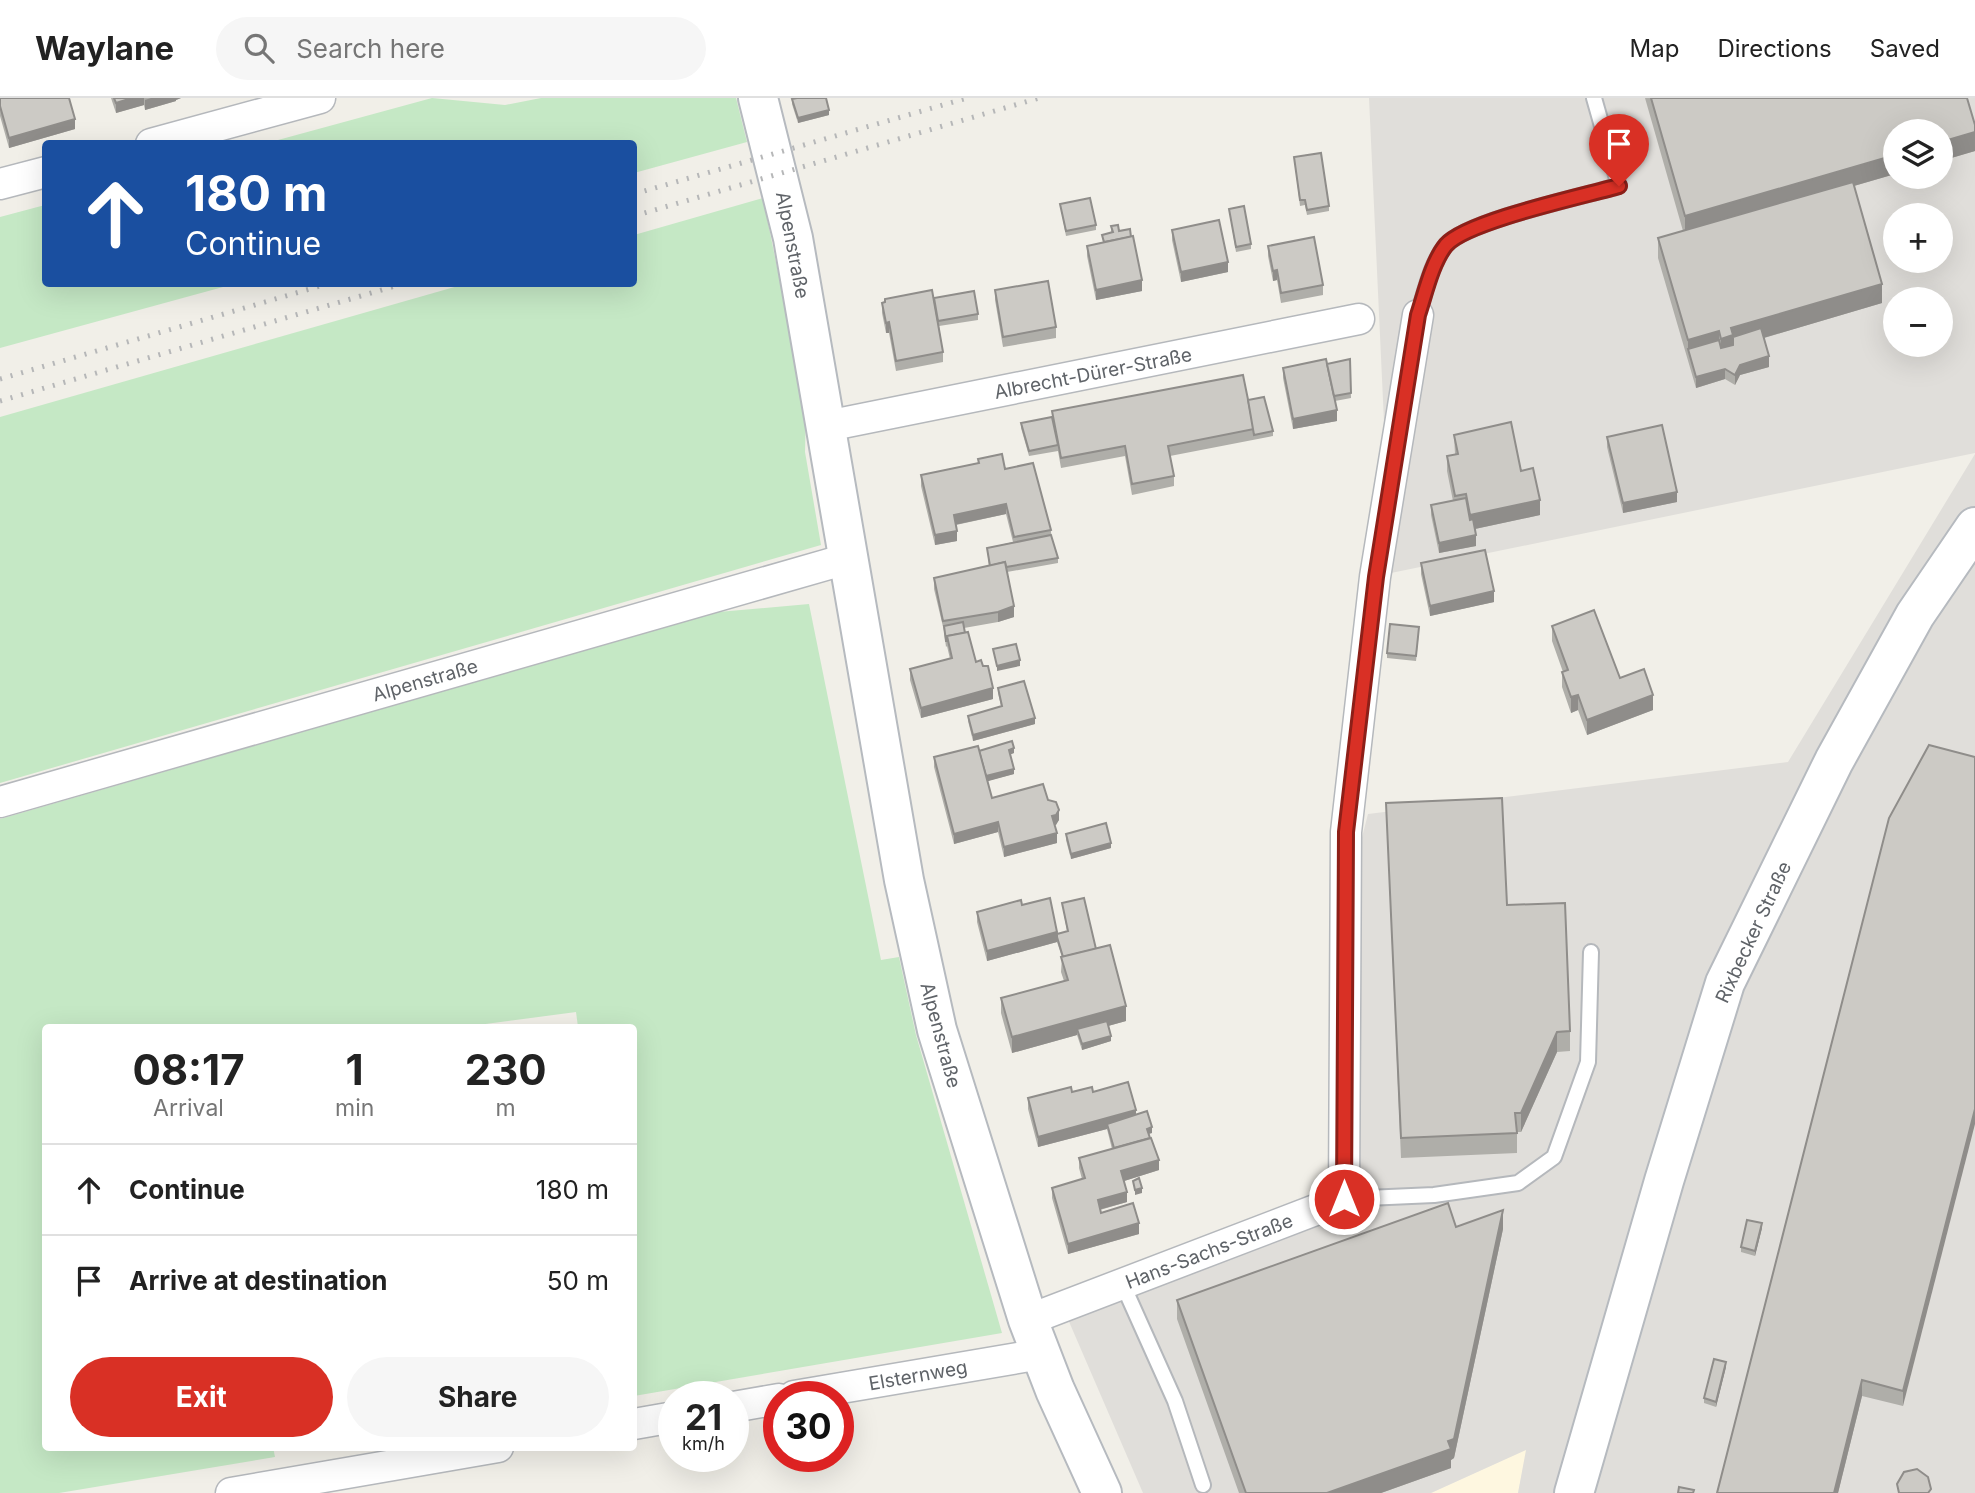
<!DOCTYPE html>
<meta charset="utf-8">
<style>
:root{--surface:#fff;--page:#f6f6f6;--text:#222;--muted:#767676;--line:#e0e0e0;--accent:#d93025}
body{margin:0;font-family:Inter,sans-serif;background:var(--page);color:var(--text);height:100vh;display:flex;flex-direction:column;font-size:26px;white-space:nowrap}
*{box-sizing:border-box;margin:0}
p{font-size:23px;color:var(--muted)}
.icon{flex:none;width:38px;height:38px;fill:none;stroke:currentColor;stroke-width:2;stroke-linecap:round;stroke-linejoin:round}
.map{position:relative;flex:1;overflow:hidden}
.details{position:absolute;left:42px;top:926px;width:595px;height:427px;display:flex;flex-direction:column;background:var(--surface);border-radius:7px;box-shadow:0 7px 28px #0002}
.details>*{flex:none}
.hud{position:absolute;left:42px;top:42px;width:595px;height:147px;border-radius:7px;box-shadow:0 7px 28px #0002;background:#1a4fa0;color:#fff;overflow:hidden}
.fabs{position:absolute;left:1883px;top:21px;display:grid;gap:14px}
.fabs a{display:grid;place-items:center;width:70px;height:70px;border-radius:50%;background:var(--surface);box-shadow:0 7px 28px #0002;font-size:35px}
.speed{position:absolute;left:658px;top:1283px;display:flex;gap:14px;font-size:35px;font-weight:700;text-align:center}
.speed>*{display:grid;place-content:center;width:91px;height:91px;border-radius:50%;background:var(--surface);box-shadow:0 7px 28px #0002;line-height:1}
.speed small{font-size:18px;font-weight:400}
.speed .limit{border:10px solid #d22;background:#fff;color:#111}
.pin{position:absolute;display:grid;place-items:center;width:60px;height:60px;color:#fff;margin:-72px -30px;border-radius:50% 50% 50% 0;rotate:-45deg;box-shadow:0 0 7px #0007}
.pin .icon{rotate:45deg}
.me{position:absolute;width:77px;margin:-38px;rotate:0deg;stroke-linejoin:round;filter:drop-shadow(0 0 5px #0008)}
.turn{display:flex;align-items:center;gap:24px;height:147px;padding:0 28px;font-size:32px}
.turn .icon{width:91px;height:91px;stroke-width:2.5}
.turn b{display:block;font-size:49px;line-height:60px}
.eta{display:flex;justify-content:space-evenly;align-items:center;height:119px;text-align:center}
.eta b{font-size:42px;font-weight:700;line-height:49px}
.cta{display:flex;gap:14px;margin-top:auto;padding:14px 28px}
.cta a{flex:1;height:80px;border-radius:42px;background:var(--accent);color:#fff;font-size:28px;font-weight:700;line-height:80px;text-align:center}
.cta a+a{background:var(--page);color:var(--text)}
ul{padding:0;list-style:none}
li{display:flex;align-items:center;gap:21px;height:91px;padding:0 28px;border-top:2px solid var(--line)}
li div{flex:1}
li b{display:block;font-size:26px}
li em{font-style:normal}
header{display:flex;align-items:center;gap:42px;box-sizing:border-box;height:98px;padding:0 35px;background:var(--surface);border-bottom:2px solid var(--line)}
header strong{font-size:33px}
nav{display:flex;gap:38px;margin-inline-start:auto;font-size:24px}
.search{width:490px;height:63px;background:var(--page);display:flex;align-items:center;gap:18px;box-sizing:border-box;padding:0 24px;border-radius:38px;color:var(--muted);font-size:26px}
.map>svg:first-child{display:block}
</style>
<header>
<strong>Waylane</strong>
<div class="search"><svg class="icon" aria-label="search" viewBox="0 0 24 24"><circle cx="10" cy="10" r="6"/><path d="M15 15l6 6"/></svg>Search here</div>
<nav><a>Map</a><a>Directions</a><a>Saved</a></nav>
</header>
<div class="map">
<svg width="1975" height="1395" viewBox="0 0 1975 1395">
<rect width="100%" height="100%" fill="#f1efe8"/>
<polygon fill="#fef7e0" points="1527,1351 1518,1395 1431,1395"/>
<g fill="#e0deda" fill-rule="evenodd">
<path d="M1369 0H1975V355L1391 475ZM1895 33H1941V79H1895ZM1895 117H1941V163H1895ZM1895 201H1941V247H1895Z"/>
<polygon points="1975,356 1975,1395 1518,1395 1526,1352 1431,1395 1143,1395 1067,1219 1349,1103 1358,755 1368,716 1788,664"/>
</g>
<g fill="#c5e8c5">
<polygon points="432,0 505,7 541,0 736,0 747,44 634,75 634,46 267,45"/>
<polygon points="763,100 806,312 805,354 821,447 0,685 0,319 465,186 634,186 634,137"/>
<polygon points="45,107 46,186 234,186 0,250 0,119"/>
<polygon points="809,506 881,862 899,859 916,937 1002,1235 634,1298 634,929 578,929 576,914 463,929 46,929 46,1349 273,1349 275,1359 59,1395 0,1395 0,721 718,514"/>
</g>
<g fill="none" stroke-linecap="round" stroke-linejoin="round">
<defs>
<g id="lane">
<path d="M1418 217C1425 194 1431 165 1446 147 1467 123 1583 98 1619 88L1594 0"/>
<polyline points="1344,1101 1434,1097 1518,1085 1554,1059 1588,964 1591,854"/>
<polyline points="1123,1187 1175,1303 1203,1387"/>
</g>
<g id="street">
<polyline points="151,46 320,0"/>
<polyline points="0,86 46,74"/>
<polyline points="827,328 1359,221"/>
<polyline points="0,704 850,460"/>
<polyline points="1028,1222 1344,1101 1346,734 1375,479 1418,217"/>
<polyline points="794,1298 1041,1256"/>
<polyline points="733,1309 779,1301"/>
<polyline points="634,1326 674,1319"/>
<polyline points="231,1395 498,1349"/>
</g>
<g id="secondary">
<polyline points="758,0 793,140 904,782 937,932 1028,1222 1055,1292 1102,1395"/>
<polyline points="1574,1395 1664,1083 1725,885 1834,663 1915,517 1975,429"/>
</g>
</defs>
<use href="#lane" stroke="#b5b8bc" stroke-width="18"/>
<use href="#street" stroke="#b5b8bc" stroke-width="33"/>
<use href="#secondary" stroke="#b6babf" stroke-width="42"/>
<use href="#lane" stroke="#fff" stroke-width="14"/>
<use href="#street" stroke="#fff" stroke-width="30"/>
<use href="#secondary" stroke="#fff" stroke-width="38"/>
<g stroke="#b6b7b8" stroke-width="5" stroke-dasharray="2 9" stroke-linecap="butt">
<polyline points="634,96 967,0"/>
<polyline points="634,118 1039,0"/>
<polyline points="0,281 327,186"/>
<polyline points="0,303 402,186"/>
</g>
</g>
<g fill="#afaea9">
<polygon points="0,0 75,31 9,50 0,18"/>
<polygon points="111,0 181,0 176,2 176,3 145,12 144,7 116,15"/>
<polygon points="1645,0 1967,0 1975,27 1975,53 1941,63 1941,33 1895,33 1895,76 1854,88 1882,205 1764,240 1769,269 1740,277 1735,287 1725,281 1696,290 1658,160 1658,140 1683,133"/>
<polygon points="792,1 829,17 798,25 792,6"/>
<polygon points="1294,59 1329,108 1329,113 1307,117 1305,107 1300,108"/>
<polygon points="1060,106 1096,127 1096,132 1066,138"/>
<polygon points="1229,111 1251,146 1251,151 1236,154"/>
<polygon points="1111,128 1119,133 1142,193 1096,202 1087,158 1087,148 1103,144 1102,137 1111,134"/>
<polygon points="1172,132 1228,174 1181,184 1172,142"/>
<polygon points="1268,148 1323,187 1323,197 1281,205 1277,182 1273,183 1268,158"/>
<polygon points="995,192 1056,229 1056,240 1003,249 995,202"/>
<polygon points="934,200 978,216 978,222 939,228 943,254 943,264 896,273 889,235 886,235 882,215 882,205"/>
<polygon points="1350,261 1351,300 1335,303 1337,323 1293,331 1283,280 1283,270 1327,266"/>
<polygon points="1248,302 1273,333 1273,338 1170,358 1174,378 1174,388 1132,397 1125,358 1061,370 1058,353 1029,358 1021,330 1021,325 1052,319 1052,313"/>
<polygon points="1454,337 1521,373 1540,417 1475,431 1476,448 1439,455 1431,417 1431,407 1453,403 1447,373 1447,358 1455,356"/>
<polygon points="1607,339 1677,404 1623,415 1607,349"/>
<polygon points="978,361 1005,371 1051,432 1051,437 1058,460 1058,465 1007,474 1014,519 998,524 964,530 976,564 993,601 921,620 910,582 910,571 950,561 947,548 946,549 944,533 934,491 934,480 989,468 987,450 1013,444 1006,416 956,427 957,443 935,447 921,388 921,377 978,365"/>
<polygon points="1421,465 1494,504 1430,518 1421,476"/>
<polygon points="1552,528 1620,580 1653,612 1587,637 1578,612 1571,615 1562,589 1562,574 1563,574 1552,543"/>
<polygon points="1419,534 1416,563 1387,560 1387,555"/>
<polygon points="998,590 1035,626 973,643 968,623 968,618 1001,608 998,595"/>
<polygon points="1929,647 1903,1308 1862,1298 1838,1395 1717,1395"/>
<polygon points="979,653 1014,655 1010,656 1014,676 987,683 992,700 1048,702 1059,722 1055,727 1057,745 1004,759 998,734 954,746 934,669 934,659"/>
<polygon points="1386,705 1507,807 1570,933 1570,953 1557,954 1521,1034 1517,1034 1517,1055 1401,1060"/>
<polygon points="1066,736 1111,750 1071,761 1066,742"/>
<polygon points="1062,805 1096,851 1126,923 1108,928 1111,943 1082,952 1077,937 1012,955 1001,915 1001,900 1064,883 1061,874 1062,859 1057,844 987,863 977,824 977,814 1022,807 1057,836 1067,833"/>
<polygon points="1072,994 1093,994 1136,1017 1152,1035 1149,1036 1159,1072 1124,1083 1127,1104 1100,1112 1101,1115 1139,1136 1068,1156 1052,1100 1052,1090 1082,1081 1079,1070 1079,1060 1112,1051 1107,1031 1038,1049 1028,1011 1028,1000"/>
<polygon points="1456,1129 1503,1131 1454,1360 1451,1362 1451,1370 1381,1395 1239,1395 1177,1221 1177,1202"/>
<polygon points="1762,1130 1755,1158 1741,1154 1741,1149"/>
<polygon points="1726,1269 1716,1309 1704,1305 1704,1300"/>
</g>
<g fill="#8f8d8a">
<polygon points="132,0 144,0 144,7 116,15 116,5"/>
<polygon points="151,0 181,0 176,2 176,3 145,12 145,2"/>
<polygon points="829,12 829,17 798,25 798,20"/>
<polygon points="75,21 75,31 9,50 9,40"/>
<polygon points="1975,34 1975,53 1941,63 1941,44"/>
<polygon points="1895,57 1895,76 1685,137 1685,118"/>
<polygon points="1228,164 1228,174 1181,184 1181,174"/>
<polygon points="1277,172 1277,182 1273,183 1273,173"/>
<polygon points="1142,182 1142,193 1096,202 1096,192"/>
<polygon points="1882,186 1882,205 1733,249 1721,260 1721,241 1731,230"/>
<polygon points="889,224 889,235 886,235 886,225"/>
<polygon points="1719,233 1719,253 1688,251 1688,262 1688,242"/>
<polygon points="1769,258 1769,269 1740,277 1735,287 1735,277 1740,267"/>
<polygon points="1725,271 1725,281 1696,290 1696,279"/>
<polygon points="1337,312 1337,323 1293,331 1293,321"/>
<polygon points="1677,394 1677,404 1623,415 1623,405"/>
<polygon points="1540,402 1540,417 1470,432 1470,417"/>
<polygon points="1006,406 1006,416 954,427 954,417"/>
<polygon points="957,433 957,443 935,447 935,437"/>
<polygon points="1476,437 1476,448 1439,455 1439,445"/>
<polygon points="1494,493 1494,504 1430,518 1430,508"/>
<polygon points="1014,508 1014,519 998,524 998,514"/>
<polygon points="1020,562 1020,568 997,573 997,568"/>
<polygon points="993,590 993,601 921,620 921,610"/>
<polygon points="1578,597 1578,612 1571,615 1571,599"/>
<polygon points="1653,597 1653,612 1587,637 1587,622"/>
<polygon points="1035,620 1035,626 973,643 973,637"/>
<polygon points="1014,650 1014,655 1009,657 1009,652"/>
<polygon points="1014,671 1014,676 985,684 985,678"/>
<polygon points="1059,712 1059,722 1056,727 1052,728 1052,718"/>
<polygon points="998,724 998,734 954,746 954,736"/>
<polygon points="1057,735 1057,745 1004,759 1004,749"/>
<polygon points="1111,745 1111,750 1071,761 1071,756"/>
<polygon points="1057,834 1057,844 987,863 987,853"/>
<polygon points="1126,908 1126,923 1079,936 1077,931 1077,937 1012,955 1012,939"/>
<polygon points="1557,934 1557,954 1521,1034 1521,1015"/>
<polygon points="1111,938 1111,943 1082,952 1082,946"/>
<polygon points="1975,1011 1975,1026 1903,1308 1903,1293"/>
<polygon points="1136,1012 1136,1023 1107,1026 1107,1031 1038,1049 1038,1039"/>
<polygon points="1152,1029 1152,1035 1147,1036 1147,1031"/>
<polygon points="1159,1062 1159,1072 1121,1084 1121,1073"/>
<polygon points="1142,1090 1142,1095 1135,1097 1135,1092"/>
<polygon points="1127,1094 1127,1104 1098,1112 1098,1102"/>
<polygon points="1503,1112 1503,1131 1454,1360 1451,1362 1451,1370 1381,1395 1327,1395 1448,1343"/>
<polygon points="1139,1125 1139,1136 1068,1156 1068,1146"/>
<polygon points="1762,1125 1762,1130 1755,1158 1755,1153"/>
<polygon points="1726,1264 1726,1269 1716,1309 1716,1304"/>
<polygon points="1862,1282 1862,1298 1838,1395 1834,1395"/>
</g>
<g fill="#cccac5" stroke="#8f8d8a" stroke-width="2">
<polygon points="0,0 69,0 75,21 9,40 0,8"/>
<polygon points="114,0 132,0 116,5"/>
<polygon points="797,0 826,0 829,12 798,20 792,1"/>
<polygon points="1651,0 1967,0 1975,27 1975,34 1941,44 1941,33 1895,33 1895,57 1685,118"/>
<polygon points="1321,55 1329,108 1307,112 1305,102 1300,102 1294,59"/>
<polygon points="1853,84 1882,186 1731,230 1733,237 1721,241 1719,233 1688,242 1658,140"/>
<polygon points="1090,100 1096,127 1066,133 1060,106"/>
<polygon points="1244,108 1251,146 1236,149 1229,111"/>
<polygon points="1219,122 1228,164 1181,174 1172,132"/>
<polygon points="1118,127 1119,133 1130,131 1131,139 1104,144 1102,137 1113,134 1111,128"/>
<polygon points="1133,138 1142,182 1096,192 1087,148"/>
<polygon points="1314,139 1323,187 1281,195 1277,172 1273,173 1268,148"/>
<polygon points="1048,183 1056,229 1003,239 995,192"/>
<polygon points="932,192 943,254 896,263 889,224 886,225 882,205 885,204 885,201"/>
<polygon points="974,193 978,216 938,223 934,200"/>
<polygon points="1761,230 1769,258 1740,267 1735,277 1725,271 1696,279 1688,251 1719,242 1721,250 1733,247 1733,239"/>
<polygon points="1326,261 1337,312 1293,321 1283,270"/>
<polygon points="1350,261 1351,295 1334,298 1327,266"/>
<polygon points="1243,277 1254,331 1168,348 1174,378 1132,386 1125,348 1061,360 1052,313"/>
<polygon points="1264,299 1273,333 1254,337 1248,302"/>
<polygon points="1052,319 1058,347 1029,353 1021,325"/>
<polygon points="1511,324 1521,373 1533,370 1540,402 1470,417 1466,396 1455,398 1447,358 1458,356 1454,337"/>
<polygon points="1662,327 1677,394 1623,405 1607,339"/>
<polygon points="1002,356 1005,371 1033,365 1051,432 1014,439 1006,406 954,417 957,433 935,437 921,377 979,365 978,361"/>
<polygon points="1466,400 1470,422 1473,421 1476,437 1439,445 1431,407"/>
<polygon points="1051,437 1058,460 1006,469 1005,464 990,468 987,450"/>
<polygon points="1485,452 1494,493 1430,508 1421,465"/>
<polygon points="1005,464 1014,508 998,514 943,523 934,480"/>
<polygon points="1594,512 1620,580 1644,571 1653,597 1587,622 1578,597 1571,599 1562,574 1568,572 1552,528"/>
<polygon points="963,524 965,535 947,538 947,543 946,543 944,528"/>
<polygon points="1390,526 1419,529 1416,558 1387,555"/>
<polygon points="968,534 976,564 981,562 983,568 988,568 993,590 921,610 910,571 952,560 947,538"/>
<polygon points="1016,546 1020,562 997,568 993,551"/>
<polygon points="1024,583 1035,620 973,637 968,618 1002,608 998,590"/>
<polygon points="1012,643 1014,650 1009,652 1014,671 986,678 979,653"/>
<polygon points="1929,647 1975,659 1975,1011 1903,1293 1862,1282 1834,1395 1717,1395 1889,720"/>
<polygon points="978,648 992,700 1043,686 1048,702 1056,704 1059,712 1056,717 1052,718 1057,735 1004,749 998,724 954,736 934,659"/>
<polygon points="1502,700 1507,807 1565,805 1570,933 1557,934 1521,1015 1515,1015 1517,1035 1401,1040 1386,705"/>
<polygon points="1106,725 1111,745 1071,756 1066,736"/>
<polygon points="1050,800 1057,834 987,853 977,814 1021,802 1022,807"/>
<polygon points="1084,800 1096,851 1063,859 1057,839 1057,836 1068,833 1062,805"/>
<polygon points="1110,847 1126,908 1012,939 1001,900 1068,882 1061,859"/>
<polygon points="1107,923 1111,938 1082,946 1077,931"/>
<polygon points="1128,984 1136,1012 1038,1039 1028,1000 1071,989 1072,994 1092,989 1093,994"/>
<polygon points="1147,1013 1152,1029 1147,1031 1150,1040 1114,1050 1107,1026"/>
<polygon points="1151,1040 1159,1062 1121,1073 1127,1094 1098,1102 1101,1115 1133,1105 1139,1125 1068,1146 1052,1090 1085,1080 1079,1060"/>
<polygon points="1139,1080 1142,1090 1135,1092 1133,1083"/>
<polygon points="1448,1105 1456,1129 1503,1112 1454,1341 1448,1343 1451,1351 1327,1395 1246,1395 1177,1202"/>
<polygon points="1747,1122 1762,1125 1755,1153 1741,1149"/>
<polygon points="1714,1261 1726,1264 1716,1304 1704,1300"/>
<polygon points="1917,1371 1928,1379 1931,1391 1928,1395 1899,1395 1897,1386 1904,1374"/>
<polygon points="1679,1389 1694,1392 1693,1395 1678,1395"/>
</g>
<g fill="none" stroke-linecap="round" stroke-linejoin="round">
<defs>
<path id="route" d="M1344 1101 1346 734 1376 479 1418 217C1425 196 1432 164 1446 147 1467 123 1584 98 1619 88"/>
</defs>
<use href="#route" stroke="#8d1f18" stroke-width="18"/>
<use href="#route" stroke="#d93025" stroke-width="12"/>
</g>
<g text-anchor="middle" stroke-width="5" stroke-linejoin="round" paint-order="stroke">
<g font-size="19" fill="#5f6368" stroke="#fff">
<text transform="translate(793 147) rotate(79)" y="7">Alpenstraße</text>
<text transform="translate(1093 275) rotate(-11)" y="7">Albrecht-Dürer-Straße</text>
<text transform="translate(425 582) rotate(-16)" y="7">Alpenstraße</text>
<text transform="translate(1753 834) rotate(-65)" y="7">Rixbecker Straße</text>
<text transform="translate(941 937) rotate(75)" y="7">Alpenstraße</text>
<text transform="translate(1209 1153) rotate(-21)" y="7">Hans-Sachs-Straße</text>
<text transform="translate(918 1277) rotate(-10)" y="7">Elsternweg</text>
</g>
</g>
</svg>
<div class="fabs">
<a><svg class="icon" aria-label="layers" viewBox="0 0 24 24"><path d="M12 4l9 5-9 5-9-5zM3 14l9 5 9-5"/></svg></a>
<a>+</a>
<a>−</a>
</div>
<div class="speed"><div>21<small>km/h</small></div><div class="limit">30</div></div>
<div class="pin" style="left:1619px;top:88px;background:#d93025"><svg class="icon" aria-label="arrive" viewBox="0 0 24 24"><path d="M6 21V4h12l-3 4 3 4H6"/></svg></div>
<svg class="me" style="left:1344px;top:1101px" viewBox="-20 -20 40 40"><circle r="17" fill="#d93025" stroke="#fff" stroke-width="3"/><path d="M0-11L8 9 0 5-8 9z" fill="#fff"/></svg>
<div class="hud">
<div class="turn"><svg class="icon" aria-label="ahead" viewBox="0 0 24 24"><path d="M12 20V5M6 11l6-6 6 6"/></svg><div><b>180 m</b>Continue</div></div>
</div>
<section class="details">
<div class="eta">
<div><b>08:17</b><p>Arrival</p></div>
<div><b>1</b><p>min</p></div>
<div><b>230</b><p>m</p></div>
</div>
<ul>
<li><svg class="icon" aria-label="ahead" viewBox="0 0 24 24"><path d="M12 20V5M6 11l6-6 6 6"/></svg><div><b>Continue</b></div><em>180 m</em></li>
<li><svg class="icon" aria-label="arrive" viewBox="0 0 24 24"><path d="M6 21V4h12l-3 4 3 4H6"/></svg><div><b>Arrive at destination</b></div><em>50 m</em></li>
</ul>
<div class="cta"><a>Exit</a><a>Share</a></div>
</section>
</div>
